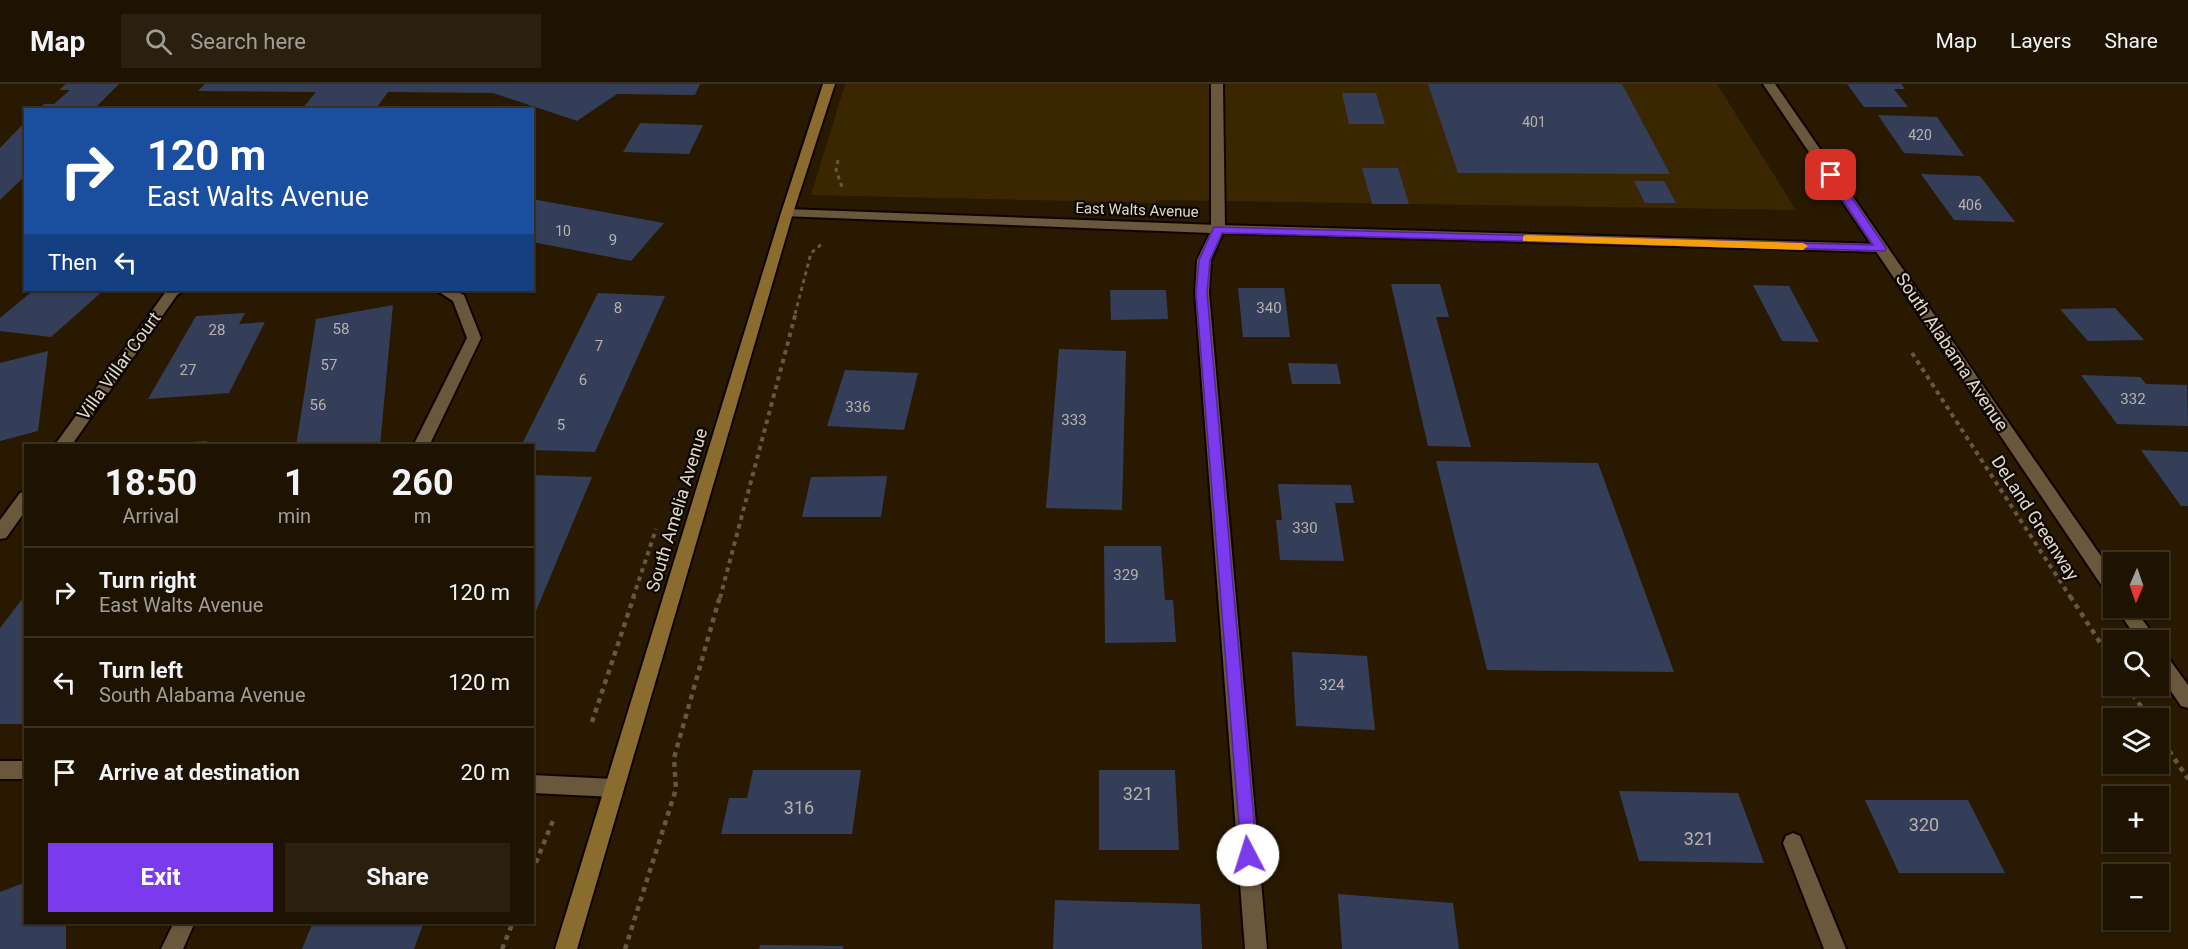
<!DOCTYPE html>
<meta charset="utf-8">
<style>
:root{--surface:#1e1300;--page:#2b200f;--text:#f1f3f6;--muted:#a19e99;--line:#3c3222;--accent:#7c3aed}
body{margin:0;font-family:Roboto,sans-serif;background:var(--page);color:var(--text);height:100vh;display:flex;flex-direction:column;font-size:22px;white-space:nowrap}
*{box-sizing:border-box;margin:0}
p{font-size:20px;color:var(--muted)}
.icon{flex:none;width:33px;height:33px;fill:none;stroke:currentColor;stroke-width:2;stroke-linecap:round;stroke-linejoin:round}
.map{position:relative;flex:1;overflow:hidden}
.drawer{position:absolute;left:24px;top:360px;width:510px;height:480px;display:flex;flex-direction:column;background:var(--surface);border-radius:0px;box-shadow:0 2px 4px #0004,0 0 0 2px var(--line)}
.drawer>*{flex:none}
.banner{position:absolute;left:24px;top:24px;width:510px;height:183px;border-radius:0px;box-shadow:0 2px 4px #0004,0 0 0 2px var(--line);background:#1a4fa0;color:#fff;overflow:hidden}
.needle{width:39px;rotate:182deg}
.controls{position:absolute;left:2103px;top:468px;display:grid;gap:12px}
.controls a{display:grid;place-items:center;width:66px;height:66px;border-radius:0px;background:var(--surface);box-shadow:0 2px 4px #0004,0 0 0 2px var(--line);font-size:30px}
.pin{position:absolute;display:grid;place-items:center;width:51px;height:51px;color:#fff;margin:-26px;border-radius:12px;box-shadow:0 3px 9px #0006}
.me{position:absolute;width:66px;margin:-33px;rotate:355deg;stroke-linejoin:round;filter:drop-shadow(0 0 4px #0008)}
.turn{display:flex;align-items:center;gap:21px;height:126px;padding:0 24px;font-size:27px}
.turn .icon{width:78px;height:78px;stroke-width:2.5}
.turn b{display:block;font-size:42px;line-height:51px}
.then{display:flex;align-items:center;height:57px;padding:0 24px;background:#0003;gap:12px;font-size:22px}
.eta{display:flex;justify-content:space-evenly;align-items:center;height:102px;text-align:center}
.eta b{font-size:36px;font-weight:700;line-height:42px}
.button{display:flex;gap:12px;margin-top:auto;padding:12px 24px}
.button a{flex:1;height:69px;border-radius:0px;background:var(--accent);color:#fff;font-size:24px;font-weight:700;line-height:69px;text-align:center}
.button a+a{background:var(--page);color:var(--text)}
ul{padding:0;list-style:none}
li{display:flex;align-items:center;gap:18px;height:90px;padding:0 24px;border-top:2px solid var(--line)}
li div{flex:1}
li b{display:block;font-size:22px}
li em{font-style:normal}
header{display:flex;align-items:center;gap:36px;box-sizing:border-box;height:84px;padding:0 30px;background:var(--surface);border-bottom:2px solid var(--line)}
header strong{font-size:28px}
nav{display:flex;gap:33px;margin-inline-start:auto;font-size:21px}
.search{width:420px;height:54px;background:var(--page);display:flex;align-items:center;gap:15px;box-sizing:border-box;padding:0 21px;border-radius:0px;color:var(--muted);font-size:22px}
.map>svg:first-child{display:block}
</style>
<header>
<strong>Map</strong>
<div class="search"><svg class="icon" aria-label="search" viewBox="0 0 24 24"><circle cx="10" cy="10" r="6"/><path d="M15 15l6 6"/></svg>Search here</div>
<nav><a>Map</a><a>Layers</a><a>Share</a></nav>
</header>
<div class="map">
<svg width="2188" height="865" viewBox="0 0 2188 865">
<rect width="100%" height="100%" fill="#281900"/>
<polygon fill="#3a2600" points="845,0 1717,0 1796,126 1157,116 1155,119 811,111"/>
<g fill="#353e59">
<polygon points="66,0 119,0 93,26 38,26 44,20 54,20 70,6 59,6"/>
<polygon points="205,0 700,0 695,11 617,10 577,37 493,9 388,8 375,26 301,26 316,8 198,7"/>
<polygon points="1428,0 1622,0 1670,90 1458,89"/>
<polygon points="1847,0 1901,0 1905,5 1894,5 1908,23 1864,23"/>
<polygon points="1342,9 1376,9 1385,40 1349,40"/>
<polygon points="1878,31 1937,33 1964,72 1904,69"/>
<polygon points="26,37 26,91 0,116 0,64"/>
<polygon points="640,39 703,41 689,70 623,68"/>
<polygon points="1362,84 1398,84 1409,120 1372,120"/>
<polygon points="1921,90 1980,92 2015,138 1954,136"/>
<polygon points="1634,97 1664,97 1676,119 1645,119"/>
<polygon points="532,115 664,139 631,177 532,158"/>
<polygon points="1391,200 1440,200 1449,233 1436,233 1471,363 1428,362"/>
<polygon points="1753,201 1789,202 1819,258 1782,257"/>
<polygon points="1238,204 1284,204 1290,253 1243,253"/>
<polygon points="34,206 104,206 51,253 0,247 0,234"/>
<polygon points="1110,206 1166,206 1168,235 1111,236"/>
<polygon points="598,209 665,212 595,368 532,366 532,362 521,362"/>
<polygon points="393,221 380,362 296,362 316,235"/>
<polygon points="2115,224 2144,256 2088,257 2060,225"/>
<polygon points="245,229 239,240 265,238 229,309 148,315 196,232"/>
<polygon points="1059,265 1126,267 1122,426 1046,424"/>
<polygon points="48,267 38,347 0,357 0,279"/>
<polygon points="1288,279 1337,280 1341,300 1292,300"/>
<polygon points="845,286 918,289 904,346 827,342"/>
<polygon points="2081,291 2140,293 2146,300 2187,301 2188,342 2117,340"/>
<polygon points="207,357 205,362 158,362 158,360"/>
<polygon points="2141,366 2188,368 2188,422 2181,422"/>
<polygon points="1436,377 1598,379 1674,588 1487,586"/>
<polygon points="532,391 592,393 533,534 532,534"/>
<polygon points="887,392 881,433 802,433 811,393"/>
<polygon points="1278,400 1351,401 1354,419 1335,419 1344,477 1280,476 1276,436 1282,436"/>
<polygon points="1104,462 1161,462 1165,516 1173,516 1176,558 1105,559"/>
<polygon points="26,510 26,640 0,640 0,544"/>
<polygon points="1292,568 1367,572 1375,646 1296,642"/>
<polygon points="753,686 861,686 852,750 721,750 729,714 747,714"/>
<polygon points="1099,686 1175,686 1179,766 1099,766"/>
<polygon points="1619,707 1738,709 1764,779 1639,777"/>
<polygon points="1865,716 1968,716 2005,789 1899,789"/>
<polygon points="26,798 26,838 66,838 66,865 0,865 0,808"/>
<polygon points="1338,810 1453,819 1459,865 1342,865"/>
<polygon points="1055,816 1200,820 1202,865 1053,865"/>
<polygon points="313,838 424,838 414,865 302,865"/>
<polygon points="760,861 843,862 843,865 759,865"/>
</g>
<g fill="none" stroke-linecap="round" stroke-linejoin="round">
<defs>
<polygon id="service" points="1211,0 1223,0 1225,145 1218,149 1211,145"/>
<g id="minor">
<polygon points="787,125 1218,141 1881,160 1888,164 1881,168 1223,149 1211,176 1209,209 1267,865 1245,865 1195,209 1197,176 1210,149 782,132 782,126"/>
<polygon points="167,206 185,206 177,211 71,362 54,362"/>
<polygon points="436,206 453,206 464,211 481,254 429,362 413,362 467,254 453,217"/>
<polygon points="26,407 26,426 6,454 0,455 0,436 20,409"/>
<rect x="0" y="677" width="26" height="18"/>
<polygon points="532,691 614,695 621,698 624,704 621,710 614,713 532,709"/>
<polygon points="1793,749 1800,752 1846,865 1824,865 1783,759 1786,752"/>
<polygon points="174,838 195,838 183,865 161,865"/>
</g>
<g id="tertiary">
<polygon points="1763,0 1775,0 2114,491 2114,513 2108,511"/>
<polygon points="2116,524 2134,524 2157,556 2138,556"/>
<polygon points="2158,566 2164,568 2188,601 2188,624 2181,622 2158,588"/>
</g>
<polygon id="secondary" points="823,0 835,0 793,129 577,865 555,865 781,129"/>
</defs>
<use href="#service" stroke="#100400" stroke-width="4"/>
<use href="#minor" stroke="#100400" stroke-width="4"/>
<use href="#tertiary" stroke="#100400" stroke-width="4"/>
<use href="#secondary" stroke="#100400" stroke-width="4"/>
<g stroke="#655842" stroke-width="3" stroke-dasharray="4 4" stroke-linecap="butt">
<polyline points="838,76 836,86 842,103"/>
<polyline points="795,230 811,169 823,159"/>
</g>
<g stroke="#655842" stroke-width="4" stroke-dasharray="4.5 4.5" stroke-linecap="butt">
<polyline points="1912,269 2071,514"/>
<polyline points="633,514 656,445"/>
<polyline points="720,514 796,228"/>
</g>
<g stroke="#655842" stroke-width="4.5" stroke-dasharray="5 5" stroke-linecap="butt">
<polyline points="2070,512 2114,580"/>
<polyline points="2127,602 2149,634"/>
<polyline points="592,638 634,512"/>
<polyline points="2158,650 2188,695"/>
<polyline points="532,788 554,734"/>
<polyline points="502,865 513,838"/>
<polyline points="625,865 676,705 674,674 720,512"/>
</g>
<use href="#service" fill="#69583b" fill-rule="evenodd"/>
<use href="#minor" fill="#69583b" fill-rule="evenodd"/>
<use href="#tertiary" fill="#69583b" fill-rule="evenodd"/>
<use href="#secondary" fill="#896c2e" fill-rule="evenodd"/>
</g>
<polygon fill="#7c3aed" stroke="#51269a" stroke-width="1.5" points="1828,89 1835,89 1886,164 1885,167 1222,149 1210,176 1207,209 1257,771 1254,777 1248,779 1242,777 1196,209 1199,176 1214,143 1873,161 1826,91"/>
<polygon fill="#f59e0b" points="1526,151 1803,159 1808,162 1803,166 1523,157 1523,152"/>
<g text-anchor="middle" stroke-width="4.5" stroke-linejoin="round" paint-order="stroke">
<g font-size="14" fill="#b7b2ac">
<text x="1534" y="43">401</text>
<text x="1920" y="56">420</text>
<text x="1970" y="126">406</text>
<text x="563" y="152">10</text>
</g>
<g font-size="15" fill="#e2d8c8" stroke="#0c0600">
<text transform="translate(1137 126) rotate(2)" y="5">East Walts Avenue</text>
</g>
<g font-size="15" fill="#b7b2ac">
<text x="613" y="161">9</text>
<text x="618" y="229">8</text>
<text x="1269" y="229">340</text>
<text x="341" y="250">58</text>
<text x="217" y="251">28</text>
<text x="599" y="267">7</text>
<text x="329" y="286">57</text>
<text x="188" y="291">27</text>
<text x="583" y="301">6</text>
<text x="2133" y="320">332</text>
<text x="318" y="326">56</text>
<text x="858" y="328">336</text>
<text x="1074" y="341">333</text>
<text x="561" y="346">5</text>
<text x="1305" y="449">330</text>
<text x="1126" y="496">329</text>
<text x="1332" y="606">324</text>
</g>
<g font-size="18" fill="#e2d8c8" stroke="#0c0600">
<text transform="translate(1952 268) rotate(56)" y="6">South Alabama Avenue</text>
<text transform="translate(119 282) rotate(-54)" y="6">Villa Villar Court</text>
<text transform="translate(677 426) rotate(-73)" y="6">South Amelia Avenue</text>
<text transform="translate(2035 434) rotate(57)" y="6">DeLand Greenway</text>
</g>
<g font-size="18" fill="#b7b2ac">
<text x="1138" y="716">321</text>
<text x="799" y="730">316</text>
<text x="1924" y="747">320</text>
<text x="1699" y="761">321</text>
</g>
</g>
</svg>
<div class="controls">
<a><svg class="needle" viewBox="-14 -14 28 28"><path d="M0-13l5 13h-10z" fill="#e53935"/><path d="M0 13l5-13h-10z" fill="#a19e99"/></svg></a>
<a><svg class="icon" aria-label="search" viewBox="0 0 24 24"><circle cx="10" cy="10" r="6"/><path d="M15 15l6 6"/></svg></a>
<a><svg class="icon" aria-label="layers" viewBox="0 0 24 24"><path d="M12 4l9 5-9 5-9-5zM3 14l9 5 9-5"/></svg></a>
<a>+</a>
<a>−</a>
</div>
<div class="pin" style="left:1831px;top:91px;background:#d93025"><svg class="icon" aria-label="arrive" viewBox="0 0 24 24"><path d="M6 21V4h12l-3 4 3 4H6"/></svg></div>
<svg class="me" style="left:1248px;top:771px" viewBox="-20 -20 40 40"><circle r="19" fill="#fff"/><path d="M0-13L10 11 0 6-10 11z" fill="#7c3aed"/></svg>
<div class="banner">
<div class="turn"><svg class="icon" aria-label="right" viewBox="0 0 24 24"><path d="M7 20v-9h11M14 6l5 5-5 5"/></svg><div><b>120 m</b>East Walts Avenue</div></div>
<div class="then">Then<svg class="icon" aria-label="left" viewBox="0 0 24 24"><path d="M17 20v-9H6M10 6l-5 5 5 5"/></svg></div>
</div>
<section class="drawer">
<div class="eta">
<div><b>18:50</b><p>Arrival</p></div>
<div><b>1</b><p>min</p></div>
<div><b>260</b><p>m</p></div>
</div>
<ul>
<li><svg class="icon" aria-label="right" viewBox="0 0 24 24"><path d="M7 20v-9h11M14 6l5 5-5 5"/></svg><div><b>Turn right</b><p>East Walts Avenue</p></div><em>120 m</em></li>
<li><svg class="icon" aria-label="left" viewBox="0 0 24 24"><path d="M17 20v-9H6M10 6l-5 5 5 5"/></svg><div><b>Turn left</b><p>South Alabama Avenue</p></div><em>120 m</em></li>
<li><svg class="icon" aria-label="arrive" viewBox="0 0 24 24"><path d="M6 21V4h12l-3 4 3 4H6"/></svg><div><b>Arrive at destination</b></div><em>20 m</em></li>
</ul>
<div class="button"><a>Exit</a><a>Share</a></div>
</section>
</div>
